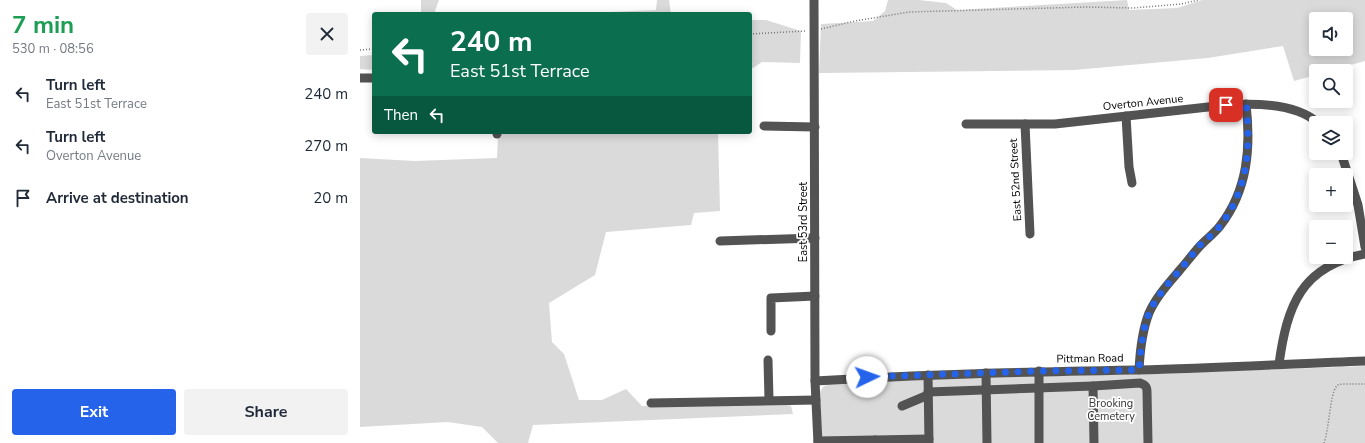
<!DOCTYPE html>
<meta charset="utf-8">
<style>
:root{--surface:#fff;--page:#f2f2f3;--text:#1f2937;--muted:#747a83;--accent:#2563eb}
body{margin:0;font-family:"Nunito Sans",sans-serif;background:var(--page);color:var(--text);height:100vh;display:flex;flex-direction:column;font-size:15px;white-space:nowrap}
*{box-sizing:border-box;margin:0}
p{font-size:13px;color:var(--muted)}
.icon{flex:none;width:22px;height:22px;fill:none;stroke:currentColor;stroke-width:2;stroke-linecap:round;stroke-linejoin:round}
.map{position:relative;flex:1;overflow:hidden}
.details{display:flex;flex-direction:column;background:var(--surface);width:360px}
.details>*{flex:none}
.top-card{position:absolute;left:12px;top:12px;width:380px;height:122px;border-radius:4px;box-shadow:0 2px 10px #0003;background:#0b6e4f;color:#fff;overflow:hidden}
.tools{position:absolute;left:949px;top:12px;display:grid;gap:8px}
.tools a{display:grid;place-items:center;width:44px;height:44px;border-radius:4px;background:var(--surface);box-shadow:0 2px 10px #0003;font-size:20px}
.pin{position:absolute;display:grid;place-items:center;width:34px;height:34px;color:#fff;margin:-17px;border-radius:8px;box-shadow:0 2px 6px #0006}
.me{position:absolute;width:44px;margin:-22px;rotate:87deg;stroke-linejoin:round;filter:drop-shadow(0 0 3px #0008)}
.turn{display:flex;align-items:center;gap:14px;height:84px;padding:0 12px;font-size:18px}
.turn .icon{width:52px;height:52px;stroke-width:2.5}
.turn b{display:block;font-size:28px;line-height:34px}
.then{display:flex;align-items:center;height:38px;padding:0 12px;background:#0003;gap:8px;font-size:15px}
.round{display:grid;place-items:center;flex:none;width:42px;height:42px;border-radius:4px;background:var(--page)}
.overview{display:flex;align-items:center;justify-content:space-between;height:68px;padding:0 12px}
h1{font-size:24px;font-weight:700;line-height:30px;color:#1e9e55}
.button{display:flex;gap:8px;margin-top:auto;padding:8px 12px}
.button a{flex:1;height:46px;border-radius:4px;background:var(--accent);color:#fff;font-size:16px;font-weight:700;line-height:46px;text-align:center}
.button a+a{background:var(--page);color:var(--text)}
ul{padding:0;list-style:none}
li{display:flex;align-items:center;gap:12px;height:52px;padding:0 12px}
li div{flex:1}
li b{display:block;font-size:15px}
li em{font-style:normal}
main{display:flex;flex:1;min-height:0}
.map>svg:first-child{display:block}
</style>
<main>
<section class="details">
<div class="overview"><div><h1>7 min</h1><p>530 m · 08:56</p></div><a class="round"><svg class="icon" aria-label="close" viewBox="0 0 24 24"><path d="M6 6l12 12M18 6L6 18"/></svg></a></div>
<ul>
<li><svg class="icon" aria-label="left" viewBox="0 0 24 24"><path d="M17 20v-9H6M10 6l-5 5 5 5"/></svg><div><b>Turn left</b><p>East 51st Terrace</p></div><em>240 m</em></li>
<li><svg class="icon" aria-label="left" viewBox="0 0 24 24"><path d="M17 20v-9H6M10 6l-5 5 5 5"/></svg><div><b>Turn left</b><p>Overton Avenue</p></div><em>270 m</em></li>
<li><svg class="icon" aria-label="arrive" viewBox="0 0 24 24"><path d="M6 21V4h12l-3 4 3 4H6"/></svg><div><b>Arrive at destination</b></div><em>20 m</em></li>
</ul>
<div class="button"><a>Exit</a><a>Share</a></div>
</section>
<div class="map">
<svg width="1005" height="443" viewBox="0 0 1005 443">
<rect width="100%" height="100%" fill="#fff"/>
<g fill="#dadada" fill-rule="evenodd">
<polygon points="61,0 79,0 75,11 76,14 61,14"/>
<polygon points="297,0 309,0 311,14 203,14 296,10"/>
<path d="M528 0H559L586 3 597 10 767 0 769 10 817 8 842 0H1005V61L969 71H956V75L934 81 923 46 848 58 714 70 459 73 461 24 513 21 525 11ZM956 19H986V49H956Z"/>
<polygon points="390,20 406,20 441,31 440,63 402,62 393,68 390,68"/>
<polygon points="14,55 14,70 0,69 0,56"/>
<polygon points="138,132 358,132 360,211 334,213 331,225 246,232 235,275 189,303 192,342 204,354 219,400 242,400 266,389 282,406 419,402 431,406 433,414 173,425 168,443 138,443 122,427 88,422 0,427 0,158 55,161 137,158"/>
<polygon points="1005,366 1005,443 462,443 460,392 463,387 468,384 580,378 797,374"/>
</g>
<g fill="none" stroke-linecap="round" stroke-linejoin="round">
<g stroke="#757575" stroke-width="1.5" stroke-dasharray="1 2" stroke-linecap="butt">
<polyline points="461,29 495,21 549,12 726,7 773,8 821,4 839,0"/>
<polyline points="390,34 445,31"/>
<polyline points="0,50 14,49"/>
<path d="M964 443C969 430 970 395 976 387 978 384 978 385 982 384H1005"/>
</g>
<g stroke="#535353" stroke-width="9">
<polyline points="454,0 455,381 458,443"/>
<polyline points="0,78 14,78"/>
<polyline points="766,116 769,167 772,183"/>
<path d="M606 124H695L866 105C894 103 936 103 958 123"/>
<polyline points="665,124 670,234"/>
<polyline points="404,126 455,127"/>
<polyline points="137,132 137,134"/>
<polyline points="981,153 998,205 1005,247"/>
<polyline points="360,241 455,238"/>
<polyline points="411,331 411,298 455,296"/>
<polyline points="408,360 409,400"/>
<path d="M919 364C927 306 941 266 1005 254"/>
<path d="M779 370C780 350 782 331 789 313 796 297 808 284 819 271 826 263 832 255 839 247 845 240 854 234 860 226 888 190 891 147 886 104"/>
<polyline points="679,371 679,443"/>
<polyline points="626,373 627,443"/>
<polyline points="568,375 569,443"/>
<path d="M455 381C563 374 671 372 778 370 854 368 929 364 1005 361"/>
<path d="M733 386 780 383C785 385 787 386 787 392L788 443"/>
<polyline points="568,392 733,386 734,443"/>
<polyline points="291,403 456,400"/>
<polyline points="542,406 568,395"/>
<polyline points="515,440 569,439"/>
<polyline points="458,441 515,440 515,443"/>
</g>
</g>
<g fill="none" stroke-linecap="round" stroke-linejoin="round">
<path stroke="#2563eb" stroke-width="7" stroke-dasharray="0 12.6" d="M507 377 679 371 779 370C781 350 782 331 789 313 796 297 808 284 819 271 826 263 832 255 838 247 845 240 854 234 860 226 888 190 891 147 886 104L866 105"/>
</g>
<g text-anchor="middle" stroke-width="3.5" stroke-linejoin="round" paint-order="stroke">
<g font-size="11" fill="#000" stroke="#fff">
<text transform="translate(783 102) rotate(-6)" y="4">Overton Avenue</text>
<text transform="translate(655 180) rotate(-93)" y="4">East 52nd Street</text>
<text transform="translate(443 222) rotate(-90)" y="4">East 53rd Street</text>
<text transform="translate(730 358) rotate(-1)" y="4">Pittman Road</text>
</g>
<g font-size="11" fill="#313131" stroke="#fff">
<text x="751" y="407">Brooking<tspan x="751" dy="13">Cemetery</tspan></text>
</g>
</g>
</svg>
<div class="tools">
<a><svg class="icon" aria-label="sound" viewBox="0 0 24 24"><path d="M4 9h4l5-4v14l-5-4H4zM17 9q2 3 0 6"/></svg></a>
<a><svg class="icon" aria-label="search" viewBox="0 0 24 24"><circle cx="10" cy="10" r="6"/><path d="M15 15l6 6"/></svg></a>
<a><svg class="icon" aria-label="layers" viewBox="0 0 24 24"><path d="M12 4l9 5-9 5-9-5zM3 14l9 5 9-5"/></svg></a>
<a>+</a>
<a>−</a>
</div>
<div class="pin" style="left:866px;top:105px;background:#d93025"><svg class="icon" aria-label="arrive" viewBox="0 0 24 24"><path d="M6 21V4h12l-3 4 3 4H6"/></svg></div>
<svg class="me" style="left:507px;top:377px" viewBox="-20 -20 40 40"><circle r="19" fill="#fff"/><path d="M0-13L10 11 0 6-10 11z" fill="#2563eb"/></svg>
<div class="top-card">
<div class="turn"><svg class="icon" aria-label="left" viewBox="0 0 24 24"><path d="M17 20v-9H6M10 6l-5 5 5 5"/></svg><div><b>240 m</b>East 51st Terrace</div></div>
<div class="then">Then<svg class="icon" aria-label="left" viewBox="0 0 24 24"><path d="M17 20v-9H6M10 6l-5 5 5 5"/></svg></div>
</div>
</div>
</main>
